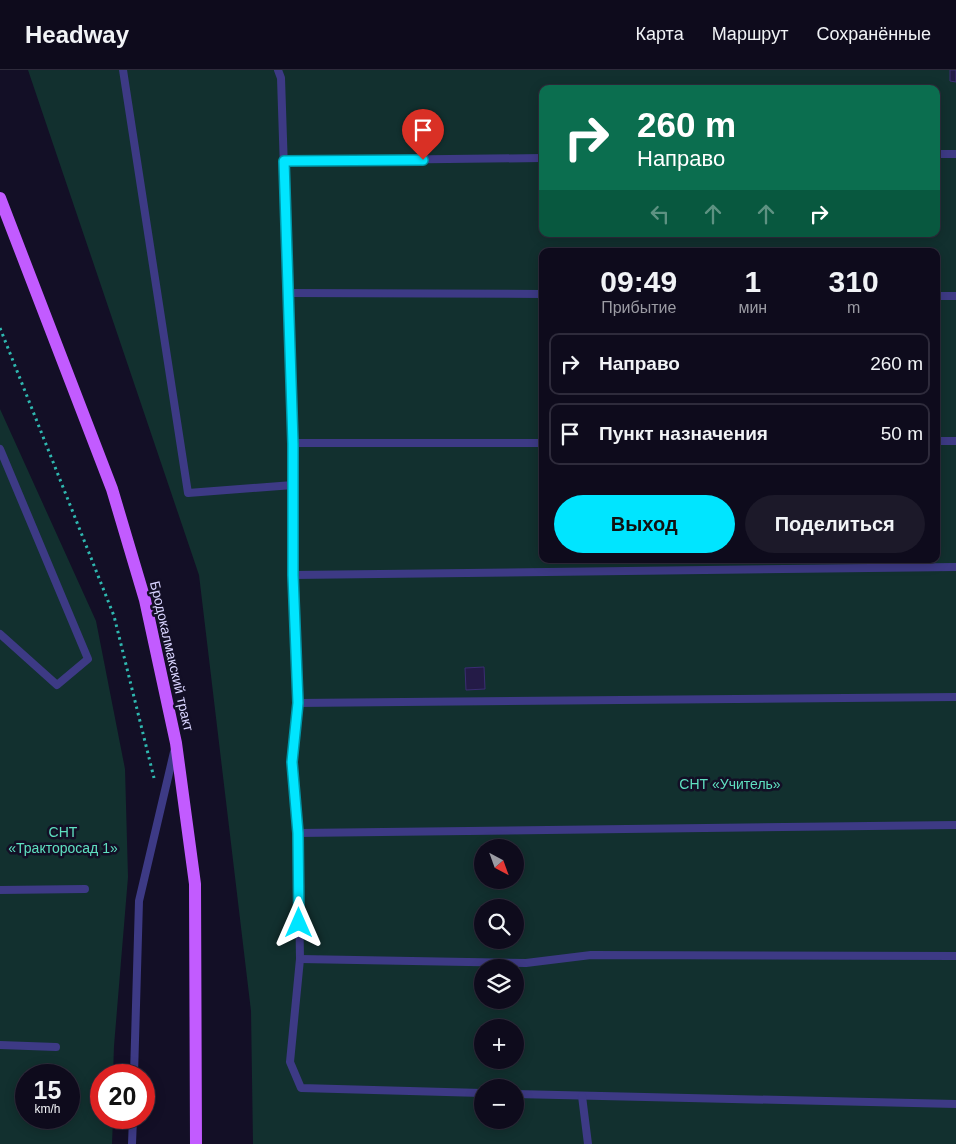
<!DOCTYPE html>
<html lang="ru">
<meta charset="utf-8">
<style>
:root{--surface:#0e0b1c;--page:#1c1929;--text:#f1f3f6;--muted:#9b9ba3;--line:#2e2b3b;--accent:#00e5ff}
body{margin:0;font-family:Arial,sans-serif;background:var(--page);color:var(--text);height:100vh;display:flex;flex-direction:column;font-size:19px;white-space:nowrap}
*{box-sizing:border-box;margin:0}
p{font-size:16px;color:var(--muted)}
.icon{flex:none;width:28px;height:28px;fill:none;stroke:currentColor;stroke-width:2;stroke-linecap:round;stroke-linejoin:round}
.map{position:relative;flex:1;overflow:hidden}
.side{position:absolute;left:539px;top:178px;width:401px;height:315px;display:flex;flex-direction:column;background:var(--surface);border-radius:10px;box-shadow:0 2px 12px #0003,0 0 0 1px var(--line)}
.side>*{flex:none}
.top-card{position:absolute;left:539px;top:15px;width:401px;height:152px;border-radius:10px;box-shadow:0 2px 12px #0003,0 0 0 1px var(--line);background:#0b6e4f;color:#fff;overflow:hidden}
.needle{width:32px;rotate:139deg}
.buttons{position:absolute;left:474px;top:769px;display:grid;gap:10px}
.buttons a{display:grid;place-items:center;width:50px;height:50px;border-radius:50%;background:var(--surface);box-shadow:0 2px 12px #0003,0 0 0 1px var(--line);font-size:25px}
.speed{position:absolute;left:15px;top:994px;display:flex;gap:10px;font-size:25px;font-weight:700;text-align:center}
.speed>*{display:grid;place-content:center;width:65px;height:65px;border-radius:50%;background:var(--surface);box-shadow:0 2px 12px #0003,0 0 0 1px var(--line);line-height:1}
.speed small{font-size:12px;font-weight:400}
.speed .limit{border:8px solid #d22;background:#fff;color:#111}
.pin{position:absolute;display:grid;place-items:center;width:42px;height:42px;color:#fff;margin:-51px -21px;border-radius:50% 50% 50% 0;rotate:-45deg;box-shadow:0 0 5px #0007}
.pin .icon{rotate:45deg}
.me{position:absolute;width:55px;margin:-28px;rotate:0deg;stroke-linejoin:round;filter:drop-shadow(0 0 4px #0008)}
.turn{display:flex;align-items:center;gap:18px;height:105px;padding:0 15px;font-size:22px}
.turn .icon{width:65px;height:65px;stroke-width:2.5}
.turn b{display:block;font-size:35px;line-height:42px}
.lanes{display:flex;align-items:center;height:48px;padding:0 15px;background:#0003;justify-content:center;gap:25px;direction:ltr}
.lanes .off{opacity:.35}
.eta{display:flex;justify-content:space-evenly;align-items:center;height:85px;text-align:center}
.eta b{font-size:30px;font-weight:600;line-height:35px}
.cta{display:flex;gap:10px;margin-top:auto;padding:10px 15px}
.cta a{flex:1;height:58px;border-radius:30px;background:var(--accent);color:#111;font-size:20px;font-weight:600;line-height:58px;text-align:center}
.cta a+a{background:var(--page);color:var(--text)}
ul{padding:0;list-style:none}
li{display:flex;align-items:center;gap:15px;height:62px;margin:0 10px 8px;padding:0 5px;border:2px solid var(--line);border-radius:10px}
li div{flex:1}
li b{display:block;font-size:19px}
li em{font-style:normal}
header{display:flex;align-items:center;gap:30px;box-sizing:border-box;height:70px;padding:0 25px;background:var(--surface);border-bottom:1px solid var(--line)}
header strong{font-size:24px}
nav{display:flex;gap:28px;margin-inline-start:auto;font-size:18px}
.map>svg:first-child{display:block}
</style>
<header>
<strong>Headway</strong>
<nav><a>Карта</a><a>Маршрут</a><a>Сохранённые</a></nav>
</header>
<div class="map">
<svg width="956" height="1074" viewBox="0 0 956 1074">
<rect width="100%" height="100%" fill="#130f26"/>
<g fill="#12302f" fill-rule="evenodd">
<path d="M28 0H956V1074H253L251 941 199 505ZM542 19H936V164H542ZM542 181H936V489H542ZM482 778H515V810H482ZM482 838H515V870H482ZM482 898H515V930H482ZM482 958H515V990H482ZM482 1018H515V1050H482Z"/>
<path d="M0 339 96 551 125 699 128 807 114 976 113 1005H101V1048H113L112 1074H0ZM26 1005H69V1048H26Z"/>
</g>
<g fill="#241b47" stroke="#3b2d73">
<polygon points="950,0 956,0 956,12 950,11"/>
<polygon points="484,597 485,619 466,620 465,598"/>
</g>
<g fill="none" stroke-linecap="round" stroke-linejoin="round">
<polyline stroke="#2fb8b0" stroke-width="3" stroke-dasharray="2.5 4" stroke-linecap="butt" points="0,258 114,546 154,708"/>
<g stroke="#3d3a85" stroke-width="8">
<polyline points="123,0 188,423 293,415"/>
<polyline points="278,0 281,8 293,373 293,505 297,633 292,692 298,763 300,889 290,992 301,1018 482,1023"/>
<polyline points="936,84 956,84"/>
<polyline points="284,91 542,88"/>
<polyline points="289,223 542,224"/>
<polyline points="936,226 956,226"/>
<polyline points="936,371 956,371"/>
<polyline points="293,373 542,373"/>
<polyline points="0,379 88,589 57,615 0,564"/>
<polyline points="293,505 956,497"/>
<polyline points="297,633 956,627"/>
<polyline points="298,763 956,755"/>
<polyline points="0,820 85,819"/>
<polyline points="300,889 526,893 591,885 956,886"/>
<polyline points="0,975 56,977"/>
<polyline points="134,1005 139,831 174,682"/>
<polyline points="515,1024 956,1034"/>
<polyline points="582,1026 588,1074"/>
<polyline points="132,1074 133,1048"/>
</g>
<polyline stroke="#c25bff" stroke-width="12" points="0,128 112,419 145,530 176,673 195,814 196,1074"/>
</g>
<g fill="none" stroke-linecap="round" stroke-linejoin="round">
<defs>
<polyline id="route" points="299,853 298,763 292,692 298,633 293,505 293,374 284,91 423,90"/>
</defs>
<use href="#route" stroke="#0095a6" stroke-width="12"/>
<use href="#route" stroke="#00e5ff" stroke-width="9"/>
</g>
<g text-anchor="middle" stroke-width="5" stroke-linejoin="round" paint-order="stroke">
<g font-size="14" fill="#d9d4ff" stroke="#130f26">
<text transform="translate(172 586) rotate(77)" y="5">Бродокалмакский тракт</text>
</g>
<g font-size="14" fill="#5fe0c0" stroke="#130f26">
<text x="730" y="719">СНТ «Учитель»</text>
<text x="63" y="767">СНТ<tspan x="63" dy="16">«Тракторосад 1»</tspan></text>
</g>
</g>
</svg>
<div class="buttons">
<a><svg class="needle" viewBox="-14 -14 28 28"><path d="M0-13l5 13h-10z" fill="#e53935"/><path d="M0 13l5-13h-10z" fill="#9b9ba3"/></svg></a>
<a><svg class="icon" aria-label="search" viewBox="0 0 24 24"><circle cx="10" cy="10" r="6"/><path d="M15 15l6 6"/></svg></a>
<a><svg class="icon" aria-label="layers" viewBox="0 0 24 24"><path d="M12 4l9 5-9 5-9-5zM3 14l9 5 9-5"/></svg></a>
<a>+</a>
<a>−</a>
</div>
<div class="speed"><div>15<small>km/h</small></div><div class="limit">20</div></div>
<div class="pin" style="left:423px;top:90px;background:#d93025"><svg class="icon" aria-label="arrive" viewBox="0 0 24 24"><path d="M6 21V4h12l-3 4 3 4H6"/></svg></div>
<svg class="me" style="left:299px;top:853px" viewBox="-20 -20 40 40"><path d="M0-17L14 15 0 8-14 15z" fill="#00e5ff" stroke="#fff" stroke-width="4"/></svg>
<div class="top-card">
<div class="turn"><svg class="icon" aria-label="right" viewBox="0 0 24 24"><path d="M7 20v-9h11M14 6l5 5-5 5"/></svg><div><b>260 m</b>Направо</div></div>
<div class="lanes"><svg class="icon off" aria-label="left" viewBox="0 0 24 24"><path d="M17 20v-9H6M10 6l-5 5 5 5"/></svg><svg class="icon off" aria-label="ahead" viewBox="0 0 24 24"><path d="M12 20V5M6 11l6-6 6 6"/></svg><svg class="icon off" aria-label="ahead" viewBox="0 0 24 24"><path d="M12 20V5M6 11l6-6 6 6"/></svg><svg class="icon" aria-label="right" viewBox="0 0 24 24"><path d="M7 20v-9h11M14 6l5 5-5 5"/></svg></div>
</div>
<section class="side">
<div class="eta">
<div><b>09:49</b><p>Прибытие</p></div>
<div><b>1</b><p>мин</p></div>
<div><b>310</b><p>m</p></div>
</div>
<ul>
<li><svg class="icon" aria-label="right" viewBox="0 0 24 24"><path d="M7 20v-9h11M14 6l5 5-5 5"/></svg><div><b>Направо</b></div><em>260 m</em></li>
<li><svg class="icon" aria-label="arrive" viewBox="0 0 24 24"><path d="M6 21V4h12l-3 4 3 4H6"/></svg><div><b>Пункт назначения</b></div><em>50 m</em></li>
</ul>
<div class="cta"><a>Выход</a><a>Поделиться</a></div>
</section>
</div>
